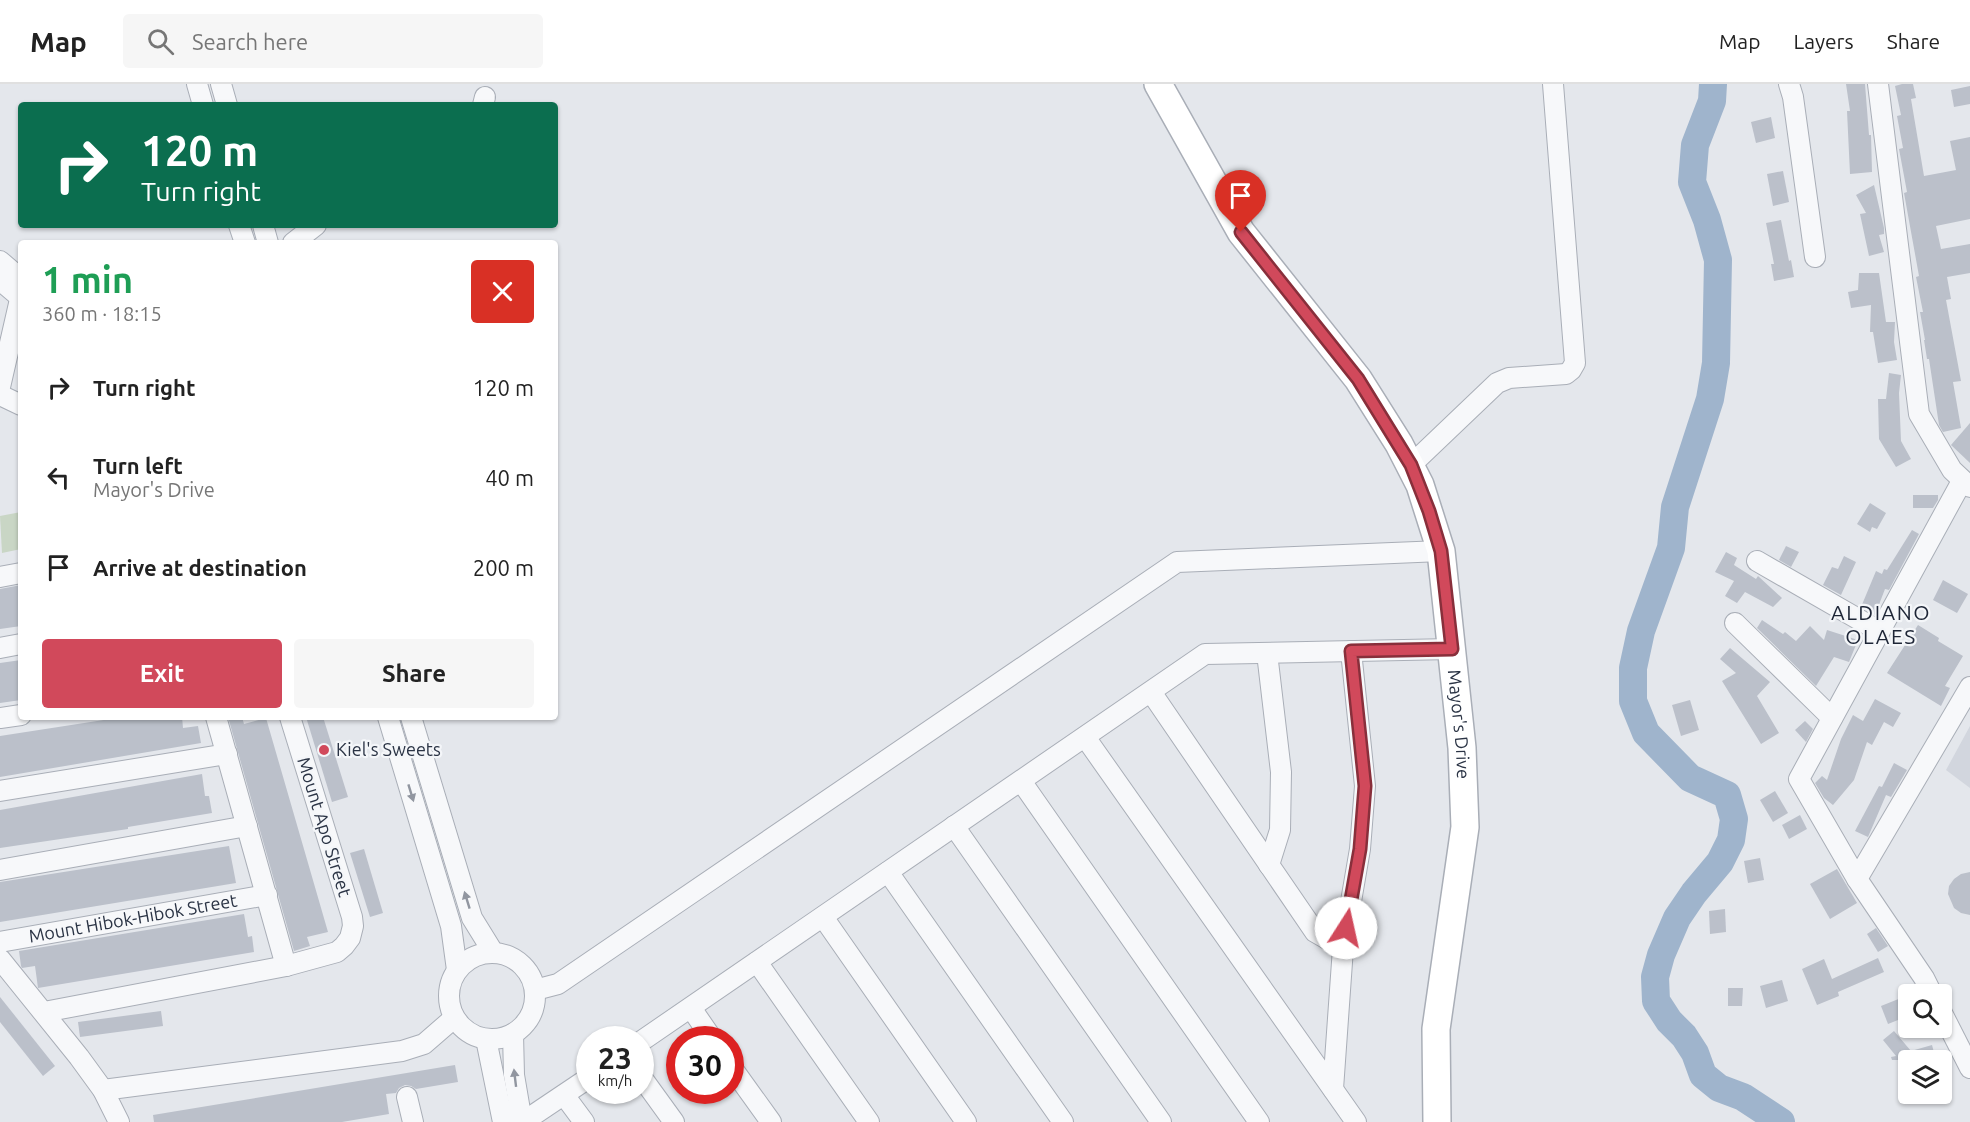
<!DOCTYPE html>
<meta charset="utf-8">
<style>
:root{--surface:#fff;--page:#f6f6f6;--text:#222;--muted:#767676;--line:#e0e0e0;--accent:#d1495b}
body{margin:0;font-family:Ubuntu,sans-serif;background:var(--page);color:var(--text);height:100vh;display:flex;flex-direction:column;font-size:22px;white-space:nowrap}
*{box-sizing:border-box;margin:0}
p{font-size:20px;color:var(--muted)}
.icon{flex:none;width:33px;height:33px;fill:none;stroke:currentColor;stroke-width:2;stroke-linecap:round;stroke-linejoin:round}
.map{position:relative;flex:1;overflow:hidden}
.side{position:absolute;left:18px;top:156px;width:540px;height:480px;display:flex;flex-direction:column;background:var(--surface);border-radius:6px;box-shadow:0 2px 4px #0004}
.side>*{flex:none}
.guide{position:absolute;left:18px;top:18px;width:540px;height:126px;border-radius:6px;box-shadow:0 2px 4px #0004;background:#0b6e4f;color:#fff;overflow:hidden}
.tools{position:absolute;left:1898px;top:900px;display:grid;gap:12px}
.tools a{display:grid;place-items:center;width:54px;height:54px;border-radius:6px;background:var(--surface);box-shadow:0 2px 4px #0004;font-size:30px}
.speed{position:absolute;left:576px;top:942px;display:flex;gap:12px;font-size:30px;font-weight:700;text-align:center}
.speed>*{display:grid;place-content:center;width:78px;height:78px;border-radius:50%;background:var(--surface);box-shadow:0 2px 4px #0004;line-height:1}
.speed small{font-size:15px;font-weight:400}
.speed .limit{border:9px solid #d22;background:#fff;color:#111}
.pin{position:absolute;display:grid;place-items:center;width:51px;height:51px;color:#fff;margin:-62px -26px;border-radius:50% 50% 50% 0;rotate:-45deg;box-shadow:0 0 6px #0007}
.pin .icon{rotate:45deg}
.me{position:absolute;width:66px;margin:-33px;rotate:10deg;stroke-linejoin:round;filter:drop-shadow(0 0 4px #0008)}
.turn{display:flex;align-items:center;gap:21px;height:126px;padding:0 24px;font-size:27px}
.turn .icon{width:78px;height:78px;stroke-width:2.5}
.turn b{display:block;font-size:42px;line-height:51px}
.round{display:grid;place-items:center;flex:none;width:63px;height:63px;border-radius:6px;background:var(--page)}
.overview{display:flex;align-items:center;justify-content:space-between;height:102px;padding:0 24px}
h1{font-size:36px;font-weight:700;line-height:45px;color:#1e9e55}
.cta{display:flex;gap:12px;margin-top:auto;padding:12px 24px}
.cta a{flex:1;height:69px;border-radius:6px;background:var(--accent);color:#fff;font-size:24px;font-weight:700;line-height:69px;text-align:center}
.cta a+a{background:var(--page);color:var(--text)}
ul{padding:0;list-style:none}
li{display:flex;align-items:center;gap:18px;height:90px;padding:0 24px}
li div{flex:1}
li b{display:block;font-size:22px}
li em{font-style:normal}
header{display:flex;align-items:center;gap:36px;box-sizing:border-box;height:84px;padding:0 30px;background:var(--surface);border-bottom:2px solid var(--line)}
header strong{font-size:28px}
nav{display:flex;gap:33px;margin-inline-start:auto;font-size:21px}
.search{width:420px;height:54px;background:var(--page);display:flex;align-items:center;gap:15px;box-sizing:border-box;padding:0 21px;border-radius:6px;color:var(--muted);font-size:22px}
.map>svg:first-child{display:block}
</style>
<header>
<strong>Map</strong>
<div class="search"><svg class="icon" aria-label="search" viewBox="0 0 24 24"><circle cx="10" cy="10" r="6"/><path d="M15 15l6 6"/></svg>Search here</div>
<nav><a>Map</a><a>Layers</a><a>Share</a></nav>
</header>
<div class="map">
<svg width="1970" height="1038" viewBox="0 0 1970 1038">
<rect width="100%" height="100%" fill="#e4e7ec"/>
<polygon fill="#d2d6de" points="1970,642 1970,704 1946,686"/>
<polygon fill="#c9d6c5" points="21,428 21,465 2,469 0,432"/>
<g fill="none" stroke-linecap="round" stroke-linejoin="round">
<polyline stroke="#9fb4cc" stroke-width="28" points="1713,0 1712,17 1695,61 1692,98 1707,136 1718,176 1716,279 1710,315 1675,423 1671,464 1641,547 1633,584 1633,617 1646,649 1690,694 1727,711 1734,735 1731,756 1720,778 1694,809 1677,834 1661,871 1655,893 1656,917 1669,937 1684,952 1695,969 1703,991 1719,1004 1743,1013 1781,1038"/>
</g>
<g fill="#bbc0ca">
<polygon points="1846,0 1865,0 1869,51 1871,51 1872,88 1850,90 1847,27 1850,27"/>
<polygon points="1902,0 1913,0 1916,14 1911,15 1924,92 1956,86 1950,57 1970,53 1970,135 1936,142 1941,165 1970,160 1970,189 1947,193 1951,215 1946,216 1961,297 1953,298 1961,344 1943,348 1939,341 1929,275 1927,275 1924,256 1925,256 1920,228 1923,228 1916,193 1919,192 1904,109 1907,108 1899,65 1903,64 1897,32 1901,31 1895,2"/>
<polygon points="1970,2 1970,20 1954,23 1951,6"/>
<polygon points="1771,33 1775,54 1756,59 1751,38"/>
<polygon points="1783,87 1789,118 1773,122 1767,90"/>
<polygon points="1874,101 1884,144 1884,150 1879,151 1884,168 1869,172 1860,130 1866,129 1856,111"/>
<polygon points="1781,136 1789,177 1791,176 1794,193 1774,197 1771,180 1774,180 1766,139"/>
<polygon points="1859,189 1879,189 1886,238 1895,238 1894,258 1897,276 1878,279 1873,248 1870,248 1871,221 1851,224 1848,208 1858,206"/>
<polygon points="1889,289 1901,291 1899,309 1901,357 1911,375 1896,383 1879,355 1878,315 1886,315"/>
<polygon points="1970,339 1970,379 1951,361"/>
<polygon points="1913,411 1938,411 1938,416 1933,424 1913,424"/>
<polygon points="1870,419 1886,429 1877,445 1872,443 1870,448 1857,440"/>
<polygon points="1912,446 1919,450 1889,506 1885,505 1875,531 1861,523 1876,487 1882,490 1884,485 1887,486"/>
<polygon points="1786,462 1799,468 1791,483 1779,476"/>
<polygon points="1726,468 1737,474 1734,481 1756,495 1758,492 1782,514 1773,523 1745,508 1737,519 1725,512 1734,497 1715,488"/>
<polygon points="1844,472 1856,478 1841,511 1823,501 1832,483 1838,485"/>
<polygon points="1943,496 1968,510 1957,529 1933,516"/>
<polygon points="21,501 21,542 0,545 0,505"/>
<polygon points="1762,536 1783,550 1785,548 1796,557 1810,542 1824,556 1827,546 1858,556 1849,578 1834,573 1816,602 1757,544"/>
<polygon points="1918,541 1939,554 1938,557 1963,572 1945,602 1950,604 1941,622 1887,589"/>
<polygon points="1730,564 1770,598 1757,612 1779,649 1761,660 1722,597 1736,589 1720,575"/>
<polygon points="21,576 21,616 0,619 0,579"/>
<polygon points="1875,615 1901,629 1893,643 1884,638 1872,661 1867,658 1854,696 1833,721 1824,714 1815,699 1822,692 1827,696 1841,655 1853,631 1863,637"/>
<polygon points="1690,616 1699,646 1681,652 1672,621"/>
<polygon points="109,633 182,633 183,644 198,642 201,659 0,693 0,652 110,635"/>
<polygon points="228,633 242,633 244,640 266,634 328,848 307,853 310,862 294,867"/>
<polygon points="306,633 323,633 348,713 332,718"/>
<polygon points="1805,637 1813,645 1806,658 1795,646"/>
<polygon points="1894,679 1907,686 1891,713 1886,711 1868,753 1855,747 1879,702 1882,703"/>
<polygon points="202,690 205,712 209,712 212,729 128,743 128,745 0,764 0,726"/>
<polygon points="1775,707 1788,729 1773,738 1760,716"/>
<polygon points="1800,731 1807,745 1789,755 1782,741"/>
<polygon points="229,762 236,799 0,838 0,798"/>
<polygon points="364,765 383,829 370,833 350,769"/>
<polygon points="1760,774 1764,796 1748,799 1744,777"/>
<polygon points="1837,785 1857,819 1830,835 1810,800"/>
<polygon points="1970,788 1970,831 1961,829 1954,824 1948,810 1949,802 1954,795 1961,790"/>
<polygon points="1725,825 1726,848 1710,850 1709,827"/>
<polygon points="244,830 248,853 252,852 254,868 38,904 35,882 22,884 21,882 19,867"/>
<polygon points="1876,844 1888,862 1878,868 1867,850"/>
<polygon points="1878,874 1884,888 1838,908 1839,912 1817,921 1802,885 1824,875 1832,895"/>
<polygon points="1782,896 1788,917 1766,924 1760,902"/>
<polygon points="1728,904 1743,904 1742,922 1728,922"/>
<polygon points="0,913 55,982 43,992 0,938"/>
<polygon points="1901,914 1908,932 1888,940 1881,922"/>
<polygon points="161,927 163,942 80,953 78,938"/>
<polygon points="1894,947 1911,967 1932,961 1936,976 1892,976 1891,973 1896,972 1883,956"/>
<polygon points="455,981 458,998 416,1005 411,1002 405,1001 399,1004 396,1009 386,1010 389,1030 342,1038 154,1038 153,1031"/>
</g>
<g fill="none" stroke-linecap="round" stroke-linejoin="round">
<defs>
<g id="street">
<polyline points="197,0 203,21"/>
<polyline points="221,0 227,21"/>
<polyline points="1789,0 1793,13 1815,173"/>
<polyline points="1878,0 1919,330 1952,386 1970,403"/>
<polyline points="483,21 485,13"/>
<polyline points="239,141 245,159"/>
<polyline points="263,141 268,159"/>
<polyline points="293,159 316,141"/>
<polyline points="0,177 21,195"/>
<polyline points="0,196 21,214"/>
<polyline points="0,303 21,211"/>
<polyline points="0,311 21,321"/>
<polyline points="1411,381 1497,299 1509,294 1566,290 1571,286 1575,279 1553,0"/>
<polyline points="1757,477 1879,547"/>
<polyline points="0,493 21,489"/>
<polyline points="1735,539 1832,634"/>
<polyline points="0,564 21,560"/>
<polyline points="1267,569 1281,688 1280,746 1269,781"/>
<polyline points="1151,608 1315,848 1343,864"/>
<polyline points="216,633 286,882"/>
<polyline points="388,633 451,842 457,886"/>
<polyline points="411,633 472,834 493,868"/>
<polyline points="0,634 21,631"/>
<polyline points="1085,653 1356,1038"/>
<polyline points="1021,697 1259,1038"/>
<polyline points="0,707 227,670"/>
<polyline points="954,742 1161,1038"/>
<polyline points="0,786 247,742"/>
<polyline points="888,788 1063,1038"/>
<polyline points="1857,795 1970,603"/>
<polyline points="823,833 966,1038"/>
<path id="s1" d="M0 858 267 811"/>
<circle cx="492" cy="912" r="43"/>
<polyline points="0,875 79,973 103,1006 119,1038"/>
<polyline points="757,878 869,1038"/>
<polyline points="535,906 558,900 1177,478 1441,467"/>
<polyline points="1932,910 1924,894 1857,795 1799,695 1962,397"/>
<polyline points="691,924 713,956"/>
<polyline points="1941,927 1970,984"/>
<polyline points="44,928 286,882 337,868 344,862 350,854 353,842 352,833 290,633"/>
<polyline points="513,950 514,991 522,1038"/>
<polyline points="486,955 503,1038"/>
<polyline points="640,958 1205,570 1452,565"/>
<polyline points="730,981 771,1038"/>
<polyline points="640,991 674,1038"/>
<polyline points="1333,1005 1343,864 1360,765 1365,702 1351,567"/>
<polyline points="103,1006 402,967 424,960 454,934"/>
<polyline points="564,1011 584,1038"/>
<polyline points="407,1013 413,1038"/>
<polyline points="523,1038 590,993"/>
</g>
<g id="secondary">
<path id="s2" d="M1158 0 1241 148 1358 295 1399 360 1420 401 1441 467 1462 664 1465 743 1436 945 1437 1038"/>
</g>
</defs>
<use href="#street" stroke="#a9aeb7" stroke-width="22"/>
<use href="#secondary" stroke="#a9aeb7" stroke-width="30"/>
<use href="#street" stroke="#f7f8fa" stroke-width="20"/>
<use href="#secondary" stroke="#fff" stroke-width="27"/>
</g>
<defs><path id="oneway-solid" d="M-6-.8H1V-3.2L6.5 0L1 3.2V.8H-6Z" transform="scale(1.5)"/></defs>
<g fill="#9196a0">
<use href="#oneway-solid" transform="translate(411 709) rotate(73)"/>
<use href="#oneway-solid" transform="translate(467 816) rotate(-107)"/>
<use href="#oneway-solid" transform="translate(515 994) rotate(-97)"/>
</g>
<g fill="none" stroke-linecap="round" stroke-linejoin="round">
<defs>
<polyline id="route" points="1241,148 1358,295 1411,381 1429,427 1441,467 1452,565 1351,567 1365,702 1360,765 1346,844"/>
</defs>
<use href="#route" stroke="#882f3b" stroke-width="15"/>
<use href="#route" stroke="#d1495b" stroke-width="10"/>
</g>
<circle fill="#d1495b" stroke="#f4f6f9" stroke-width="2" cx="324" cy="666" r="6"/>
<g text-anchor="middle" stroke-width="4.5" stroke-linejoin="round" paint-order="stroke">
<g font-size="18" fill="#2b3445" stroke="#f4f6f9">
<text dy="6" stroke="none"><textPath href="#s2" startOffset="724">Mayor's Drive</textPath></text>
<text transform="translate(324 743) rotate(73)" y="6">Mount Apo Street</text>
<text dy="6" stroke="none"><textPath href="#s1" startOffset="135">Mount Hibok-Hibok Street</textPath></text>
</g>
<g font-size="18" fill="#2b3445" stroke="#f4f6f9" text-anchor="start">
<text x="336" y="672">Kiel's Sweets</text>
</g>
<g font-size="21" letter-spacing="1.5" fill="#1d2536" stroke="#f4f6f9">
<text x="1881" y="536">ALDIANO<tspan x="1881" dy="24">OLAES</tspan></text>
</g>
</g>
</svg>
<div class="tools">
<a><svg class="icon" aria-label="search" viewBox="0 0 24 24"><circle cx="10" cy="10" r="6"/><path d="M15 15l6 6"/></svg></a>
<a><svg class="icon" aria-label="layers" viewBox="0 0 24 24"><path d="M12 4l9 5-9 5-9-5zM3 14l9 5 9-5"/></svg></a>
</div>
<div class="speed"><div>23<small>km/h</small></div><div class="limit">30</div></div>
<div class="pin" style="left:1241px;top:148px;background:#d93025"><svg class="icon" aria-label="arrive" viewBox="0 0 24 24"><path d="M6 21V4h12l-3 4 3 4H6"/></svg></div>
<svg class="me" style="left:1346px;top:844px" viewBox="-20 -20 40 40"><circle r="19" fill="#fff"/><path d="M0-13L10 11 0 6-10 11z" fill="#d1495b"/></svg>
<div class="guide">
<div class="turn"><svg class="icon" aria-label="right" viewBox="0 0 24 24"><path d="M7 20v-9h11M14 6l5 5-5 5"/></svg><div><b>120 m</b>Turn right</div></div>
</div>
<section class="side">
<div class="overview"><div><h1>1 min</h1><p>360 m · 18:15</p></div><a class="round" style="background:#d93025;color:#fff"><svg class="icon" aria-label="close" viewBox="0 0 24 24"><path d="M6 6l12 12M18 6L6 18"/></svg></a></div>
<ul>
<li><svg class="icon" aria-label="right" viewBox="0 0 24 24"><path d="M7 20v-9h11M14 6l5 5-5 5"/></svg><div><b>Turn right</b></div><em>120 m</em></li>
<li><svg class="icon" aria-label="left" viewBox="0 0 24 24"><path d="M17 20v-9H6M10 6l-5 5 5 5"/></svg><div><b>Turn left</b><p>Mayor's Drive</p></div><em>40 m</em></li>
<li><svg class="icon" aria-label="arrive" viewBox="0 0 24 24"><path d="M6 21V4h12l-3 4 3 4H6"/></svg><div><b>Arrive at destination</b></div><em>200 m</em></li>
</ul>
<div class="cta"><a>Exit</a><a>Share</a></div>
</section>
</div>
